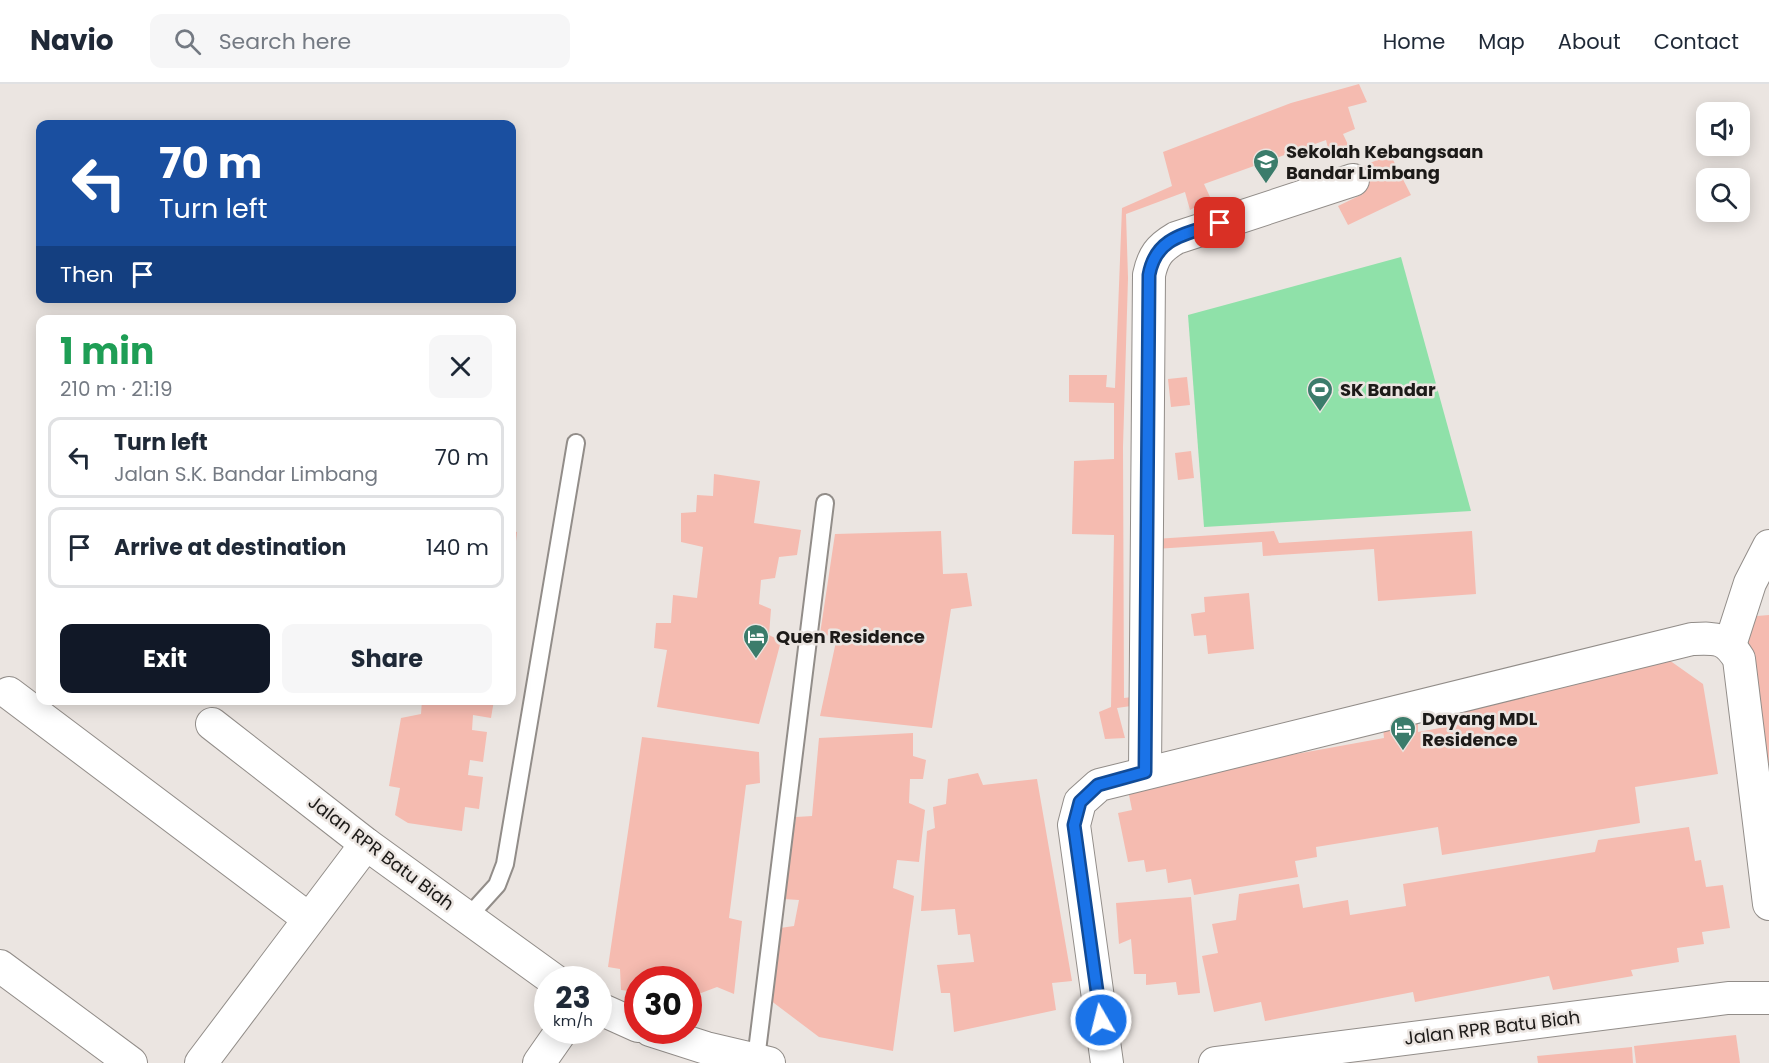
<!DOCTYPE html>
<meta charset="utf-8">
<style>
:root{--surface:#fff;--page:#f6f6f7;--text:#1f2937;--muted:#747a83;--line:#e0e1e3;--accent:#111827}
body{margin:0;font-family:Poppins,sans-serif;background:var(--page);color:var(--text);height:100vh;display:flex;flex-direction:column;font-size:22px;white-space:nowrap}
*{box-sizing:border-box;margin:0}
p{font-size:20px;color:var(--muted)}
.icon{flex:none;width:33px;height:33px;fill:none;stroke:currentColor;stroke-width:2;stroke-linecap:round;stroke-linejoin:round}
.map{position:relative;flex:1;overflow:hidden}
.side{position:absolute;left:36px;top:231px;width:480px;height:390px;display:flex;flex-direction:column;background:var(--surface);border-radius:12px;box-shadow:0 3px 15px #0003}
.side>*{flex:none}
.guide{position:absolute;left:36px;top:36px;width:480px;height:183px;border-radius:12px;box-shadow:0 3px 15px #0003;background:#1a4fa0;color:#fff;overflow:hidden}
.controls{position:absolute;left:1696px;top:18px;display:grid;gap:12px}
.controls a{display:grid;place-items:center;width:54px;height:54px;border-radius:12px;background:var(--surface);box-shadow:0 3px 15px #0003;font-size:30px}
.speed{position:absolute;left:534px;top:882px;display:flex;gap:12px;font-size:30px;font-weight:700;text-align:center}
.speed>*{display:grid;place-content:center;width:78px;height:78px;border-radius:50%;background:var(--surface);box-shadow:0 3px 15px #0003;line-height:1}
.speed small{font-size:15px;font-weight:400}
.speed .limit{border:9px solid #d22;background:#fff;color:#111}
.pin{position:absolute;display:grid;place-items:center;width:51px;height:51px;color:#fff;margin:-26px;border-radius:12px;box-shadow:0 3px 9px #0006}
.me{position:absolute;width:66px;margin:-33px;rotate:352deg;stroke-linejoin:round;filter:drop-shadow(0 0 4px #0008)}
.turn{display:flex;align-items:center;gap:21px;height:126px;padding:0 24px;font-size:27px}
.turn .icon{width:78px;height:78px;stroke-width:2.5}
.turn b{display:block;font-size:42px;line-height:51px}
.then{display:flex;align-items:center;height:57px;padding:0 24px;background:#0003;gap:12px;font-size:22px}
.round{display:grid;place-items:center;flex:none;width:63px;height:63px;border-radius:12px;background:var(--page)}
.summary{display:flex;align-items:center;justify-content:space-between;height:102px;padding:0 24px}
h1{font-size:36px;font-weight:700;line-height:45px;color:#1e9e55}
.action{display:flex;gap:12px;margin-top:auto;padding:12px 24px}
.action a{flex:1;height:69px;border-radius:12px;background:var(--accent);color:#fff;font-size:24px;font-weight:700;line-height:69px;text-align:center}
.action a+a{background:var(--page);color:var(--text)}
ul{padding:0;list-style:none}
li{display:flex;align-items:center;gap:18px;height:81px;margin:0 12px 9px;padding:0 12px;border:3px solid var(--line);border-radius:12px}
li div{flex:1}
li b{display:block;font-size:22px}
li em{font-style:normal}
header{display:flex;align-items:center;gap:36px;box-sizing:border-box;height:84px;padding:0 30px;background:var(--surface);border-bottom:2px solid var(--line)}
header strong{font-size:28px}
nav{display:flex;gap:33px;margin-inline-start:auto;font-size:21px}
.search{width:420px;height:54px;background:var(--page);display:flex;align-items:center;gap:15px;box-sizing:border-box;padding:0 21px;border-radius:12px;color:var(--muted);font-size:22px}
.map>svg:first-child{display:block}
</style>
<header>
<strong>Navio</strong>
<div class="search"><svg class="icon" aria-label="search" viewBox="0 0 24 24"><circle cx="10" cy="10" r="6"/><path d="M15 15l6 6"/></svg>Search here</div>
<nav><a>Home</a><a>Map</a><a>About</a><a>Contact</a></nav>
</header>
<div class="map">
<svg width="1769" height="979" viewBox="0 0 1769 979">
<rect width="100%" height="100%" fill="#ebe5e1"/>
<polygon fill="#8fe1a9" points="1401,173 1471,427 1204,443 1188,231"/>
<g fill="#f5bbb0">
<polygon points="1359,0 1367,18 1348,23 1355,45 1343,50 1351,67 1330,73 1326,56 1204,100 1211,115 1190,126 1185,108 1126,130 1128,194 1123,363 1124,614 1132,613 1131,622 1117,624 1125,654 1105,655 1099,628 1111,623 1114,451 1072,450 1074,377 1114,375 1114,319 1069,318 1069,291 1107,291 1106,303 1115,304 1122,124 1172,102 1163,68 1291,19"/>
<polygon points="1390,70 1411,111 1348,141 1338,122 1363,110 1353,87"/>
<polygon points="1187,293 1190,321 1171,323 1168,295"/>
<polygon points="1191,367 1194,394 1178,396 1175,369"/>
<polygon points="714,390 760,397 754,439 801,446 797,471 779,473 775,494 761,496 759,520 771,525 769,551 781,557 759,640 657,623 667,566 654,564 656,539 671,539 673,511 697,514 703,463 681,458 681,429 696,428 697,411 713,412"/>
<polygon points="512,447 517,448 514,475 512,475"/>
<polygon points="941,447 943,490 967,489 972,522 951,525 932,644 820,632 837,553 820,550 835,450"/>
<polygon points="1274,447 1279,459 1472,447 1476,510 1378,517 1374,465 1263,472 1262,458 1155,465 1155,455"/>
<polygon points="1249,509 1254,565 1208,570 1206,551 1194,552 1191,530 1205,528 1204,513"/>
<polygon points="1769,531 1769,679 1763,678 1755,628 1745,533"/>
<polygon points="1669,576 1703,600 1718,690 1635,703 1640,739 1442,771 1438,743 1316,763 1317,773 1295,777 1298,793 1194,811 1191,795 1168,799 1166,785 1146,788 1144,776 1128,778 1118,729 1132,726 1127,701 1384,654 1383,644 1418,638 1418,648 1462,640 1463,625"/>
<polygon points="422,616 494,616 491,634 473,631 472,646 487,648 483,678 470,676 468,691 483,693 479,725 465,723 462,747 408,739 395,731 400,704 389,702 401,634 421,630"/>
<polygon points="913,649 913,672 926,676 923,695 910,695 909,719 925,726 919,778 897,776 893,804 914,812 893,967 819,953 770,916 780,844 794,842 799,816 783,815 796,733 812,732 819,654"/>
<polygon points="642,653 759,668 760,699 746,701 729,834 742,837 734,910 717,903 688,914 688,896 638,896 638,908 621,906 620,885 608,883"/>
<polygon points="978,689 983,701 1037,695 1072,897 1052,899 1056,926 954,948 950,909 941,909 937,881 974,878 970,850 958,851 955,825 921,827 927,747 935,744 933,723 946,720 948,695"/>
<polygon points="1689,743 1695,777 1701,776 1706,803 1723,801 1730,844 1702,848 1704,860 1677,864 1679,878 1631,886 1633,892 1553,906 1549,892 1415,918 1413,908 1265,937 1261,918 1214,928 1202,872 1218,869 1212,840 1236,836 1239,810 1299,800 1303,824 1348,816 1350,831 1406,822 1403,800 1595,768 1598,756"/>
<polygon points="1191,813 1200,909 1178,911 1176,898 1146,901 1146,890 1134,890 1131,855 1119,860 1116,819"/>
<polygon points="1736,951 1740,979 1636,979 1634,962"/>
<polygon points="1632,963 1633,979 1538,979 1537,972"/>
</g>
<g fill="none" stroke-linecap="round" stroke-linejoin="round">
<defs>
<g id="lane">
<polyline points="468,833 497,801 505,780 576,359"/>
<polyline points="756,975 825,419"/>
</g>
<g id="street">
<polyline points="1730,561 1750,499 1769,462"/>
<polyline points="9,609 309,835"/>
<polyline points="212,640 366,760 554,896"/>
<path d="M1145 688 1149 191C1153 172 1159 164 1176 154L1353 96"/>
<polyline points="0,882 131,979"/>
<polyline points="598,924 638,942"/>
<polyline points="650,946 706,964 769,979"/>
<polyline points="201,979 366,760"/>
<polyline points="539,979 562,946"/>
<path d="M1107 979 1074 741 1080 718 1099 701 1692 555C1716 554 1726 553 1739 575L1769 820"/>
<polyline points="1215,979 1728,914 1769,914"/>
</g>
</defs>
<use href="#lane" stroke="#928d89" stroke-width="20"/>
<use href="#street" stroke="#928d89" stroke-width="34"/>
<use href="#lane" stroke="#fff" stroke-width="16"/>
<use href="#street" stroke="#fff" stroke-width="32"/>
</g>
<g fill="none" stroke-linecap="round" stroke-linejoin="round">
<defs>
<path id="route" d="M1101 936 1074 741 1080 718 1098 701 1145 688 1149 191C1156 152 1187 150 1220 139"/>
</defs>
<use href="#route" stroke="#114b97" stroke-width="15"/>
<use href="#route" stroke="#1a73e8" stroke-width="10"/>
</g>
<defs>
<symbol id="school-pin" viewBox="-11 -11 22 30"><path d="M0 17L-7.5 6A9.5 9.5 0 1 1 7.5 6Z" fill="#3b7c6b" stroke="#ebe5e1"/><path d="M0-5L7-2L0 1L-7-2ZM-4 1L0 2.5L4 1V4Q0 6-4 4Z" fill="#fff"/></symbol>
<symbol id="stadium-pin" viewBox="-11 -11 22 30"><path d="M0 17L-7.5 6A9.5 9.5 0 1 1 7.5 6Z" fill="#3b7c6b" stroke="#ebe5e1"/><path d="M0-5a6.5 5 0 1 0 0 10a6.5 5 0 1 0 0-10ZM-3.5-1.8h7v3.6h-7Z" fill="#fff"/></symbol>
<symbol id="hotel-pin" viewBox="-11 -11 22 30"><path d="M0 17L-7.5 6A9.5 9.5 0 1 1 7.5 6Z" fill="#3b7c6b" stroke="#ebe5e1"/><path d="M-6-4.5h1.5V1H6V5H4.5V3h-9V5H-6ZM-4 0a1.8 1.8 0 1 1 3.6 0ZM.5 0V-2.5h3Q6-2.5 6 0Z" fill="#fff"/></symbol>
</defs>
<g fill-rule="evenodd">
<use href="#school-pin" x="1251" y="63" width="30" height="40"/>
<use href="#stadium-pin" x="1305" y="291" width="30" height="40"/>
<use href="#hotel-pin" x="741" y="538" width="30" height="40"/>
<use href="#hotel-pin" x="1388" y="630" width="30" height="40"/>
</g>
<g text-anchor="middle" stroke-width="5" stroke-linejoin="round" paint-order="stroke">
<g font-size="18" font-weight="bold" fill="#1c1a18" stroke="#ebe5e1" text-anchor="start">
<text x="1286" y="74">Sekolah Kebangsaan<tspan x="1286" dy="21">Bandar Limbang</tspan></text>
<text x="1340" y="312">SK Bandar</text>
<text x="776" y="559">Quen Residence</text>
<text x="1422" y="641">Dayang MDL<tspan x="1422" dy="21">Residence</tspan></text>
</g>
<g font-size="18" fill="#1c1a18" stroke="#ebe5e1">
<text transform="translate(381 769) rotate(37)" y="6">Jalan RPR Batu Biah</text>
<text transform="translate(1492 944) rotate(-7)" y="6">Jalan RPR Batu Biah</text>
</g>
</g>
</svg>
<div class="controls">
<a><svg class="icon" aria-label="sound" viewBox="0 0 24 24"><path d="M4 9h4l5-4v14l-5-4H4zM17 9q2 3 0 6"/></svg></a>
<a><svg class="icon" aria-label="search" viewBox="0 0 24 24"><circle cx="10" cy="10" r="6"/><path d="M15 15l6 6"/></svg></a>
</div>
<div class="speed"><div>23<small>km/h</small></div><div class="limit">30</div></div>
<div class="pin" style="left:1220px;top:139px;background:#d93025"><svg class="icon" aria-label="arrive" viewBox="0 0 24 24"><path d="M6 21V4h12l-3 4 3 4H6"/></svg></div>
<svg class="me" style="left:1101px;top:936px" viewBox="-20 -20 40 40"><circle r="17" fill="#1a73e8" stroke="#fff" stroke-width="3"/><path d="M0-11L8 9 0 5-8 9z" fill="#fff"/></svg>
<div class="guide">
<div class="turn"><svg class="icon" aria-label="left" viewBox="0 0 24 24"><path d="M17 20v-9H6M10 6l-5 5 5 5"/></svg><div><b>70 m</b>Turn left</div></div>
<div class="then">Then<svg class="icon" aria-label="arrive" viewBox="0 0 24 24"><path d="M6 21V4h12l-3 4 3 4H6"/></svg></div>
</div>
<section class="side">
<div class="summary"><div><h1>1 min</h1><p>210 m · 21:19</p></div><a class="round"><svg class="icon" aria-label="close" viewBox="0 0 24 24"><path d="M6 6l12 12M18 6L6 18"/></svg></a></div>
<ul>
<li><svg class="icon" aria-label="left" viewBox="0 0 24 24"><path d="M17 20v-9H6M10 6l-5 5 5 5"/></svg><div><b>Turn left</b><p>Jalan S.K. Bandar Limbang</p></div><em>70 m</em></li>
<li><svg class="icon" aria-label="arrive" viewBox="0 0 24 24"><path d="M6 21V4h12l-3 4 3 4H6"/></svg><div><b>Arrive at destination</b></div><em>140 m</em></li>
</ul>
<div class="action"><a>Exit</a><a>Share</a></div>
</section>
</div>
